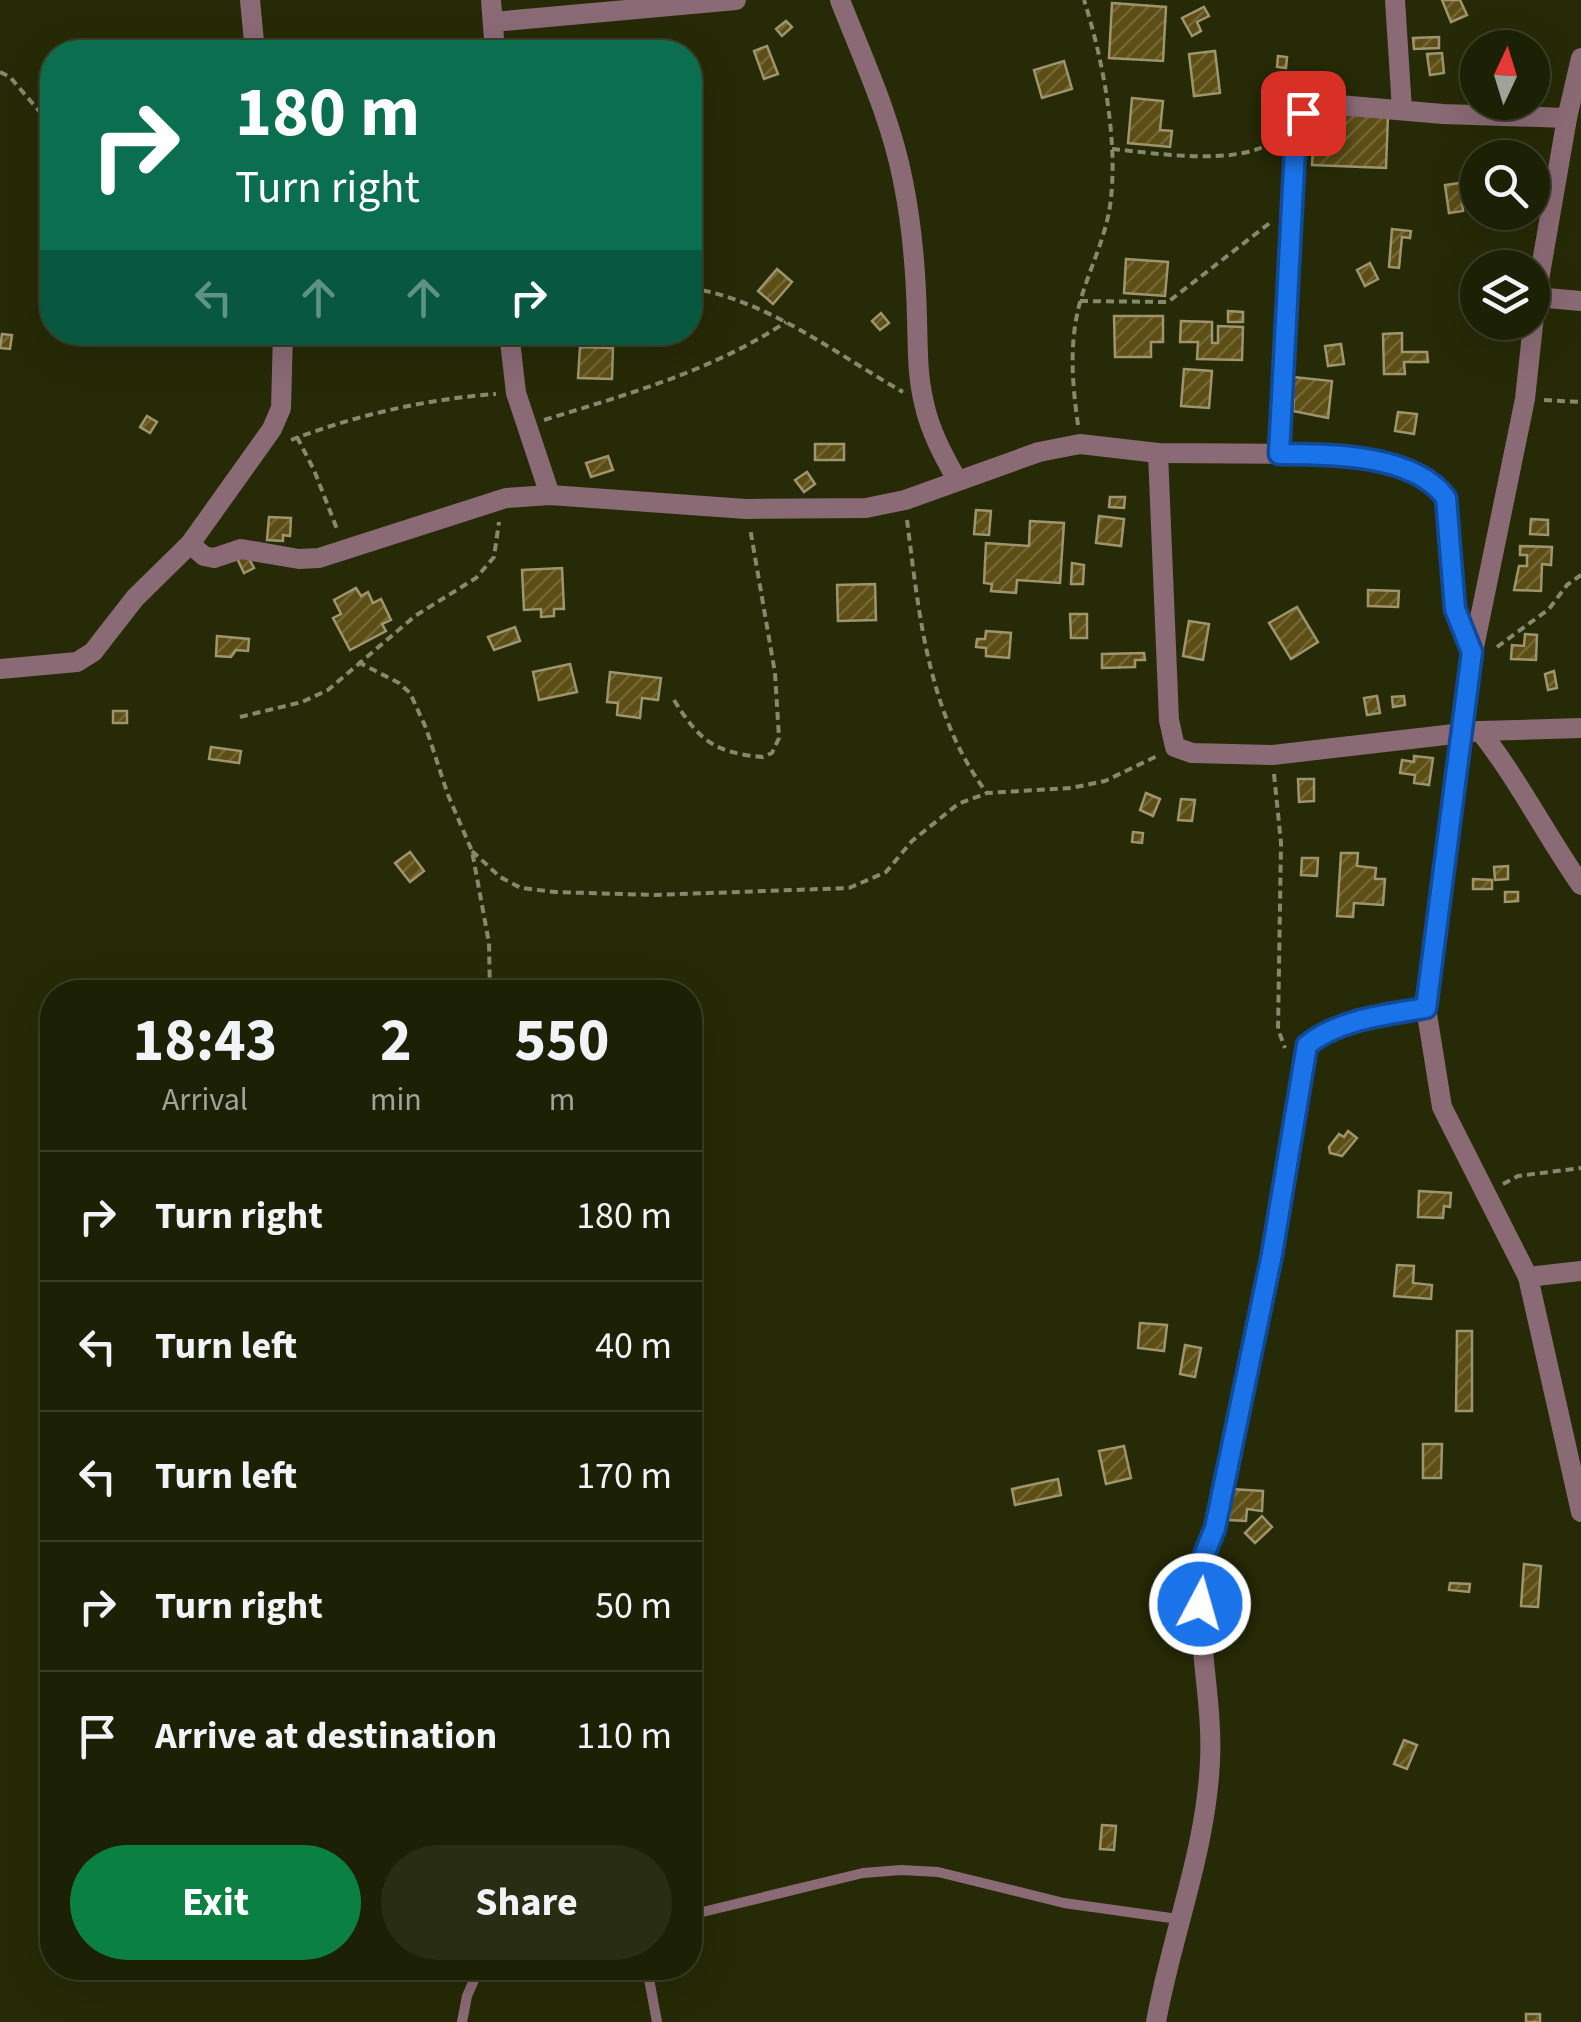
<!DOCTYPE html>
<style>
:root{--surface:#1c2004;--page:#292d13;--text:#f1f3f6;--muted:#a0a39a;--line:#3a3e26;--accent:#0b8043}
body{margin:0;font-family:"Source Sans 3",sans-serif;background:var(--page);color:var(--text);height:100vh;display:flex;flex-direction:column;font-size:38px;white-space:nowrap}
*{box-sizing:border-box;margin:0}
p{font-size:32px;color:var(--muted)}
.icon{flex:none;width:55px;height:55px;fill:none;stroke:currentColor;stroke-width:2;stroke-linecap:round;stroke-linejoin:round}
.map{position:relative;flex:1;overflow:hidden}
.sheet{position:absolute;left:40px;top:980px;width:662px;height:1000px;display:flex;flex-direction:column;background:var(--surface);border-radius:40px;box-shadow:0 10px 40px #0002,0 0 0 2px var(--line)}
.sheet>*{flex:none}
.top-card{position:absolute;left:40px;top:40px;width:662px;height:305px;border-radius:40px;box-shadow:0 10px 40px #0002,0 0 0 2px var(--line);background:#0b6e4f;color:#fff;overflow:hidden}
.needle{width:65px;rotate:4deg}
.tools{position:absolute;left:1460px;top:30px;display:grid;gap:20px}
.tools a{display:grid;place-items:center;width:90px;height:90px;border-radius:50%;background:var(--surface);box-shadow:0 10px 40px #0002,0 0 0 2px var(--line);font-size:50px}
.pin{position:absolute;display:grid;place-items:center;width:85px;height:85px;color:#fff;margin:-42px;border-radius:20px;box-shadow:0 5px 15px #0006}
.me{position:absolute;width:110px;margin:-55px;rotate:6deg;stroke-linejoin:round;filter:drop-shadow(0 0 8px #0008)}
.turn{display:flex;align-items:center;gap:35px;height:210px;padding:0 30px;font-size:45px}
.turn .icon{width:130px;height:130px;stroke-width:2.5}
.turn b{display:block;font-size:70px;line-height:85px}
.lanes{display:flex;align-items:center;height:95px;padding:0 30px;background:#0003;justify-content:center;gap:50px;direction:ltr}
.lanes .off{opacity:.35}
.eta{display:flex;justify-content:space-evenly;align-items:center;height:170px;text-align:center}
.eta b{font-size:60px;font-weight:700;line-height:70px}
.button{display:flex;gap:20px;margin-top:auto;padding:20px 30px}
.button a{flex:1;height:115px;border-radius:60px;background:var(--accent);color:#fff;font-size:40px;font-weight:700;line-height:115px;text-align:center}
.button a+a{background:var(--page);color:var(--text)}
ul{padding:0;list-style:none}
li{display:flex;align-items:center;gap:30px;height:130px;padding:0 30px;border-top:2px solid var(--line)}
li div{flex:1}
li b{display:block;font-size:38px}
li em{font-style:normal}
.map>svg:first-child{display:block}
</style>
<div class="map">
<svg width="1581" height="2022" viewBox="0 0 1581 2022">
<defs>
<pattern id="building-hatch" width="6" height="6" patternUnits="userSpaceOnUse" patternTransform="scale(2.5)"><rect width="6" height="6" fill="#5c4e15"/><path d="M-1 1l2-2M0 6l6-6M5 7l2-2" fill="none" stroke="#736736"/></pattern>
</defs>
<rect width="100%" height="100%" fill="#262a06"/>
<g fill="url(#building-hatch)" stroke="#9e946e" stroke-width="2.5">
<polygon points="1442,0 1460,0 1467,15 1451,22"/>
<polygon points="1112,3 1166,7 1163,61 1109,58"/>
<polygon points="1204,7 1209,16 1197,22 1201,31 1192,36 1182,18"/>
<polygon points="786,21 792,27 782,36 776,29"/>
<polygon points="1439,37 1439,48 1414,49 1413,38"/>
<polygon points="767,46 778,74 764,79 754,51"/>
<polygon points="1215,51 1220,93 1194,96 1189,54"/>
<polygon points="1442,53 1444,73 1430,75 1427,54"/>
<polygon points="1278,56 1287,57 1286,68 1277,67"/>
<polygon points="1064,61 1072,89 1042,98 1034,70"/>
<rect x="1264" y="97" width="14" height="10"/>
<polygon points="1132,98 1163,101 1160,130 1172,131 1170,147 1128,143"/>
<polygon points="1315,111 1388,114 1386,168 1312,165"/>
<polygon points="1460,183 1463,211 1449,213 1445,185"/>
<polygon points="1392,229 1411,231 1410,238 1402,237 1399,268 1389,267"/>
<polygon points="51,248 52,248 52,288 49,288"/>
<polygon points="1126,259 1168,262 1165,296 1124,293"/>
<polygon points="1370,263 1378,279 1365,286 1357,270"/>
<polygon points="777,269 792,282 773,304 758,291"/>
<polygon points="1228,311 1243,312 1243,322 1228,322"/>
<polygon points="881,313 889,323 880,330 872,321"/>
<polygon points="1114,316 1163,316 1163,342 1151,342 1151,357 1115,357"/>
<polygon points="1181,321 1212,322 1212,343 1218,343 1218,326 1243,327 1242,360 1197,359 1198,342 1180,342"/>
<polygon points="1402,333 1402,352 1427,352 1428,362 1404,362 1405,374 1384,374 1383,334"/>
<polygon points="2,334 12,335 10,349 0,348"/>
<polygon points="1341,344 1344,364 1328,366 1325,346"/>
<polygon points="580,347 613,348 612,379 578,378"/>
<polygon points="1184,369 1212,371 1209,408 1181,406"/>
<polygon points="1293,377 1332,381 1328,418 1293,411 1294,400 1291,400"/>
<polygon points="1398,412 1417,414 1414,434 1395,431"/>
<polygon points="147,416 157,422 150,433 140,427"/>
<rect x="815" y="444" width="29" height="16"/>
<polygon points="608,456 613,470 591,477 586,463"/>
<polygon points="807,472 815,484 804,492 795,480"/>
<polygon points="1110,497 1125,497 1124,508 1109,507"/>
<polygon points="976,510 991,511 989,535 974,534"/>
<polygon points="1099,516 1124,519 1121,546 1096,543"/>
<polygon points="269,517 291,518 290,536 283,535 283,541 267,540"/>
<polygon points="1531,519 1548,520 1548,535 1530,534"/>
<polygon points="1030,521 1064,523 1060,583 1017,580 1016,593 991,591 992,584 984,583 986,543 1029,546"/>
<polygon points="1520,546 1552,547 1551,565 1542,564 1541,591 1514,590 1519,566 1527,566 1527,555 1520,555"/>
<polygon points="245,551 254,568 244,573 236,556"/>
<polygon points="1072,563 1084,565 1083,584 1071,584"/>
<polygon points="562,568 564,609 554,609 554,616 541,617 541,609 524,610 522,570"/>
<polygon points="875,584 876,620 838,621 837,585"/>
<polygon points="356,588 361,596 368,592 373,603 381,599 391,620 382,624 386,631 350,650 333,618 341,614 334,600"/>
<polygon points="1368,590 1399,591 1398,607 1368,606"/>
<polygon points="1297,607 1318,642 1291,659 1269,623"/>
<polygon points="1070,614 1087,614 1087,638 1071,638"/>
<polygon points="1189,621 1209,624 1203,660 1183,656"/>
<polygon points="515,627 520,641 494,650 488,637"/>
<polygon points="986,631 1011,633 1009,658 986,656 986,648 976,647 977,639 985,639"/>
<polygon points="1525,634 1537,635 1536,660 1511,659 1512,645 1524,646"/>
<polygon points="217,636 249,639 248,651 236,650 231,657 216,656"/>
<polygon points="1144,653 1145,660 1135,660 1135,667 1102,668 1102,654"/>
<polygon points="570,664 577,692 539,700 533,672"/>
<polygon points="1554,671 1557,688 1548,690 1545,674"/>
<polygon points="610,672 661,678 658,700 642,698 640,718 617,715 618,703 607,702"/>
<polygon points="1377,696 1380,713 1367,715 1364,698"/>
<polygon points="1404,696 1405,705 1393,707 1392,697"/>
<rect x="113" y="711" width="14" height="12"/>
<polygon points="211,747 241,751 239,763 209,759"/>
<polygon points="1414,756 1433,758 1429,785 1414,783 1415,775 1400,773 1402,760 1414,762"/>
<polygon points="1298,779 1314,779 1314,801 1299,802"/>
<polygon points="1146,793 1160,799 1153,816 1140,810"/>
<polygon points="1181,799 1195,800 1192,821 1178,820"/>
<polygon points="1133,832 1143,833 1142,843 1132,842"/>
<polygon points="410,852 424,871 410,882 395,863"/>
<polygon points="1341,853 1358,853 1357,866 1376,868 1375,879 1385,879 1383,905 1354,903 1353,917 1337,916"/>
<polygon points="1302,858 1318,858 1317,876 1301,875"/>
<polygon points="1508,866 1508,879 1495,880 1494,867"/>
<polygon points="1473,879 1492,880 1492,889 1473,889"/>
<polygon points="1505,892 1518,892 1518,901 1505,902"/>
<polygon points="1348,1131 1357,1138 1342,1156 1330,1153 1329,1147 1339,1134 1344,1137"/>
<polygon points="1419,1191 1451,1193 1450,1207 1444,1206 1443,1218 1418,1217"/>
<polygon points="1397,1265 1414,1266 1413,1283 1432,1285 1431,1299 1394,1296"/>
<polygon points="1140,1323 1167,1325 1164,1351 1138,1348"/>
<polygon points="1457,1331 1472,1331 1472,1411 1456,1411"/>
<polygon points="1185,1345 1201,1348 1195,1377 1180,1374"/>
<polygon points="1423,1444 1442,1444 1441,1478 1423,1478"/>
<polygon points="1124,1446 1131,1478 1106,1484 1099,1451"/>
<polygon points="1058,1479 1061,1495 1015,1505 1012,1489"/>
<polygon points="1231,1489 1263,1491 1262,1511 1247,1509 1246,1521 1229,1520"/>
<polygon points="1262,1516 1272,1527 1255,1543 1245,1533"/>
<polygon points="1524,1564 1541,1566 1538,1607 1521,1606"/>
<polygon points="1450,1583 1470,1584 1469,1592 1449,1590"/>
<polygon points="1404,1740 1417,1745 1407,1769 1394,1764"/>
<polygon points="1102,1825 1116,1826 1114,1850 1100,1849"/>
<rect x="1526" y="2014" width="14" height="8"/>
</g>
<g fill="none" stroke-linecap="round" stroke-linejoin="round">
<g stroke="#85896d" stroke-width="4" stroke-dasharray="8 5" stroke-linecap="butt">
<polyline points="0,72 10,77 52,126"/>
<path d="M1112 149C1156 153 1236 167 1274 141"/>
<path d="M690 288C768 300 836 354 903 392"/>
<polyline points="1080,301 1168,302 1271,222"/>
<polyline points="1544,400 1581,402"/>
<path d="M544 420C628 394 712 371 786 322"/>
<path d="M1078 425C1072 382 1069 343 1080 302 1089 270 1105 239 1110 206 1119 144 1103 59 1084 0"/>
<polyline points="297,437 314,470 337,529"/>
<path d="M291 440C356 415 427 399 496 394"/>
<path d="M907 520C919 614 928 715 987 793"/>
<polyline points="1497,647 1549,609 1567,585 1581,575"/>
<polyline points="358,662 399,683 410,693 426,728 448,795 472,851 489,943 490,992"/>
<path d="M674 700C699 740 714 753 763 757L772 753 779 738 775 673 750 528"/>
<polyline points="240,717 302,702 328,690 415,616 476,578 494,557 499,522"/>
<polyline points="1274,774 1281,843 1278,1029 1285,1048"/>
<polyline points="472,851 500,877 521,888 555,892 654,895 849,888 886,872 912,841 958,804 987,793 1071,788 1105,781 1157,756"/>
<polyline points="1503,1184 1518,1176 1581,1168"/>
</g>
<g stroke="#8a6a75" stroke-width="10">
<polyline points="690,1915 863,1873 901,1870 938,1872 1064,1903 1178,1919"/>
<polyline points="647,1968 657,2022"/>
<polyline points="462,2022 467,1996 478,1971 488,1968"/>
</g>
<g stroke="#8a6a75" stroke-width="20">
<polyline points="250,0 255,52"/>
<polyline points="491,0 495,52"/>
<path d="M840 0C863 59 891 118 903 181 912 225 916 274 917 319 918 348 917 374 924 403 930 431 943 455 957 480"/>
<polyline points="1395,0 1402,110"/>
<polyline points="493,22 736,0"/>
<polyline points="1581,58 1567,118 1536,297 1525,399 1473,652 1426,1008 1442,1107 1528,1277 1581,1512"/>
<polyline points="1536,297 1581,301"/>
<polyline points="509,332 516,393 550,495"/>
<polyline points="1158,453 1169,720 1175,747 1192,753 1273,755 1480,731 1581,728"/>
<polyline points="1279,454 1296,129 1303,113 1316,103 1443,114 1567,118"/>
<polyline points="190,544 204,556 214,558 241,549 299,559 319,558 506,498 550,495 746,509 866,508 905,500 1039,452 1080,444 1158,453 1324,454 1365,460 1416,472 1435,484 1446,498 1455,609 1472,650"/>
<polyline points="0,669 77,662 93,652 135,598 190,544 272,429 281,408 283,332"/>
<path d="M1480 731C1518 779 1546 835 1581 885"/>
<polyline points="1528,1277 1581,1271"/>
<path d="M1156 2022C1172 1934 1206 1851 1210 1761 1214 1681 1184 1606 1215 1528L1272 1254 1307 1045C1340 1019 1385 1015 1426 1008"/>
</g>
</g>
<g fill="none" stroke-linecap="round" stroke-linejoin="round">
<defs>
<path id="route" d="M1200 1604 1203 1558 1215 1528 1272 1254 1307 1045C1340 1019 1385 1015 1426 1008L1472 652 1455 609 1446 498C1414 454 1330 454 1279 454L1296 130 1303 113"/>
</defs>
<use href="#route" stroke="#114b97" stroke-width="25"/>
<use href="#route" stroke="#1a73e8" stroke-width="18"/>
</g>
</svg>
<div class="tools">
<a><svg class="needle" viewBox="-14 -14 28 28"><path d="M0-13l5 13h-10z" fill="#e53935"/><path d="M0 13l5-13h-10z" fill="#a0a39a"/></svg></a>
<a><svg class="icon" aria-label="search" viewBox="0 0 24 24"><circle cx="10" cy="10" r="6"/><path d="M15 15l6 6"/></svg></a>
<a><svg class="icon" aria-label="layers" viewBox="0 0 24 24"><path d="M12 4l9 5-9 5-9-5zM3 14l9 5 9-5"/></svg></a>
</div>
<div class="pin" style="left:1303px;top:113px;background:#d93025"><svg class="icon" aria-label="arrive" viewBox="0 0 24 24"><path d="M6 21V4h12l-3 4 3 4H6"/></svg></div>
<svg class="me" style="left:1200px;top:1604px" viewBox="-20 -20 40 40"><circle r="17" fill="#1a73e8" stroke="#fff" stroke-width="3"/><path d="M0-11L8 9 0 5-8 9z" fill="#fff"/></svg>
<div class="top-card">
<div class="turn"><svg class="icon" aria-label="right" viewBox="0 0 24 24"><path d="M7 20v-9h11M14 6l5 5-5 5"/></svg><div><b>180 m</b>Turn right</div></div>
<div class="lanes"><svg class="icon off" aria-label="left" viewBox="0 0 24 24"><path d="M17 20v-9H6M10 6l-5 5 5 5"/></svg><svg class="icon off" aria-label="ahead" viewBox="0 0 24 24"><path d="M12 20V5M6 11l6-6 6 6"/></svg><svg class="icon off" aria-label="ahead" viewBox="0 0 24 24"><path d="M12 20V5M6 11l6-6 6 6"/></svg><svg class="icon" aria-label="right" viewBox="0 0 24 24"><path d="M7 20v-9h11M14 6l5 5-5 5"/></svg></div>
</div>
<section class="sheet">
<div class="eta">
<div><b>18:43</b><p>Arrival</p></div>
<div><b>2</b><p>min</p></div>
<div><b>550</b><p>m</p></div>
</div>
<ul>
<li><svg class="icon" aria-label="right" viewBox="0 0 24 24"><path d="M7 20v-9h11M14 6l5 5-5 5"/></svg><div><b>Turn right</b></div><em>180 m</em></li>
<li><svg class="icon" aria-label="left" viewBox="0 0 24 24"><path d="M17 20v-9H6M10 6l-5 5 5 5"/></svg><div><b>Turn left</b></div><em>40 m</em></li>
<li><svg class="icon" aria-label="left" viewBox="0 0 24 24"><path d="M17 20v-9H6M10 6l-5 5 5 5"/></svg><div><b>Turn left</b></div><em>170 m</em></li>
<li><svg class="icon" aria-label="right" viewBox="0 0 24 24"><path d="M7 20v-9h11M14 6l5 5-5 5"/></svg><div><b>Turn right</b></div><em>50 m</em></li>
<li><svg class="icon" aria-label="arrive" viewBox="0 0 24 24"><path d="M6 21V4h12l-3 4 3 4H6"/></svg><div><b>Arrive at destination</b></div><em>110 m</em></li>
</ul>
<div class="button"><a>Exit</a><a>Share</a></div>
</section>
</div>
